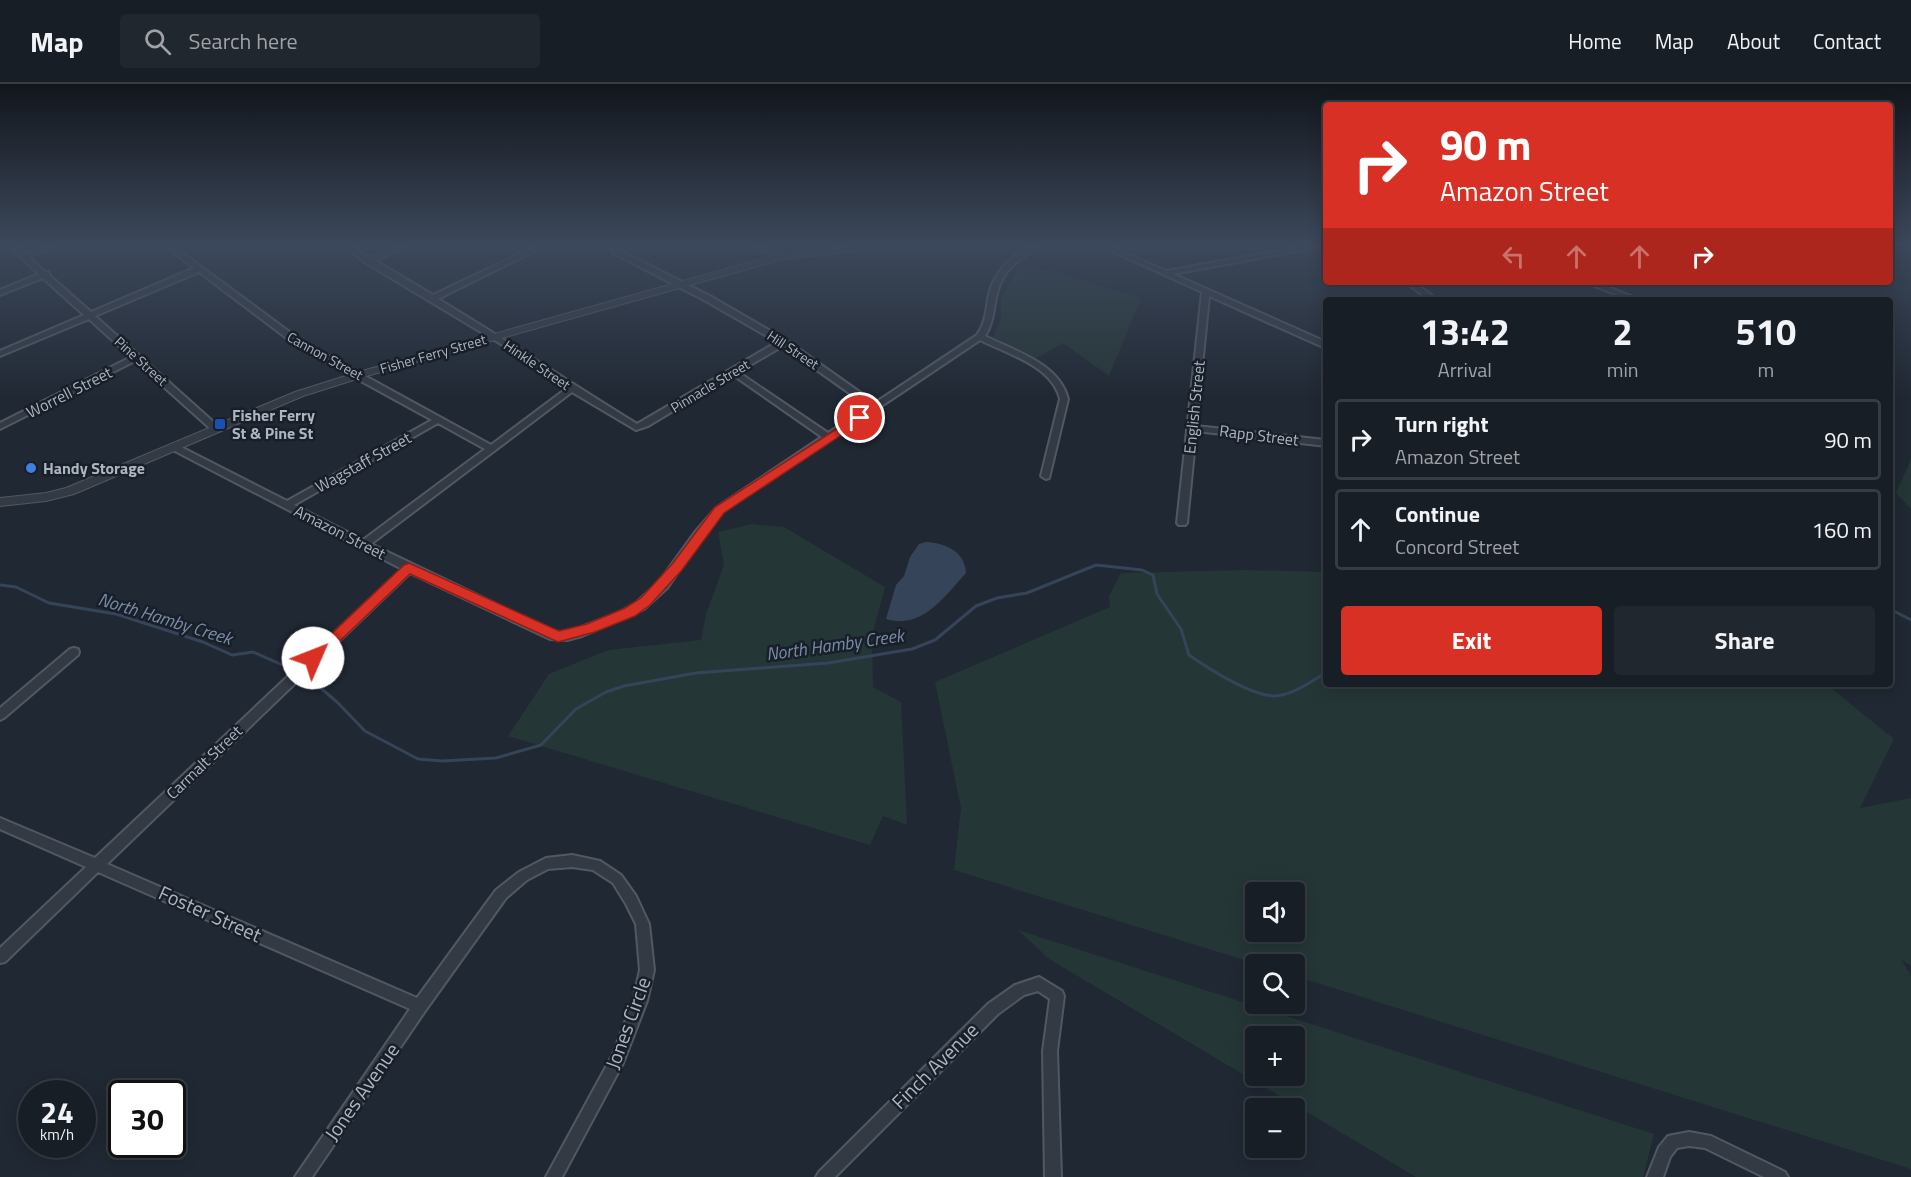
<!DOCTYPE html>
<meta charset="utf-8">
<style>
:root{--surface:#181e26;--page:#21272e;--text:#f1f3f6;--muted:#9fa2a7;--line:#363c43;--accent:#d93025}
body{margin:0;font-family:"Titillium Web",sans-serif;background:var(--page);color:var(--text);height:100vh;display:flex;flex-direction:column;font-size:22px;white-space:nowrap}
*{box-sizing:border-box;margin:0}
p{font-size:20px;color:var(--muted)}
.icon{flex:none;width:33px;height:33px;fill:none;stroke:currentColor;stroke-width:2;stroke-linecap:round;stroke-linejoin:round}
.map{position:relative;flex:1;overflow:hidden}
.side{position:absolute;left:1323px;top:213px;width:570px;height:390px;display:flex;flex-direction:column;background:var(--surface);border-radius:6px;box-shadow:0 3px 15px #0003,0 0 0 2px var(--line)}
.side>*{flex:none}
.banner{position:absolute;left:1323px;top:18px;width:570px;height:183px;border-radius:6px;box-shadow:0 3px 15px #0003,0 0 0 2px var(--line);background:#d93025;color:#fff;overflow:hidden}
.fabs{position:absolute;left:1245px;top:798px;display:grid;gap:12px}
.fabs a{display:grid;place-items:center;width:60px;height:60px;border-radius:6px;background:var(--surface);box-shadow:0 3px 15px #0003,0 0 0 2px var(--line);font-size:30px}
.speed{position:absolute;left:18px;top:996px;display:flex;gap:12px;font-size:30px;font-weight:700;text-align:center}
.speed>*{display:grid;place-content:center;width:78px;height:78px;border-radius:50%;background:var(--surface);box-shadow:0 3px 15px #0003,0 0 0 2px var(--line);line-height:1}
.speed small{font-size:15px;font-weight:400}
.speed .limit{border:3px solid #111;border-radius:9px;background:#fff;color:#111}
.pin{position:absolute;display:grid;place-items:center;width:51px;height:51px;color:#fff;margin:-26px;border:3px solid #fff;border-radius:50%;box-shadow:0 2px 6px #0007}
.me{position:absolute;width:66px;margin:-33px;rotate:46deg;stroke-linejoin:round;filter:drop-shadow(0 0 4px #0008)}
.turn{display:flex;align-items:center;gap:21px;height:126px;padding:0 18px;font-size:27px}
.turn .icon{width:78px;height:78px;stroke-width:2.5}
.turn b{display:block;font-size:42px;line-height:51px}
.lanes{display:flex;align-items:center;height:57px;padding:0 18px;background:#0003;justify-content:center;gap:30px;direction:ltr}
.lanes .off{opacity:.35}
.eta{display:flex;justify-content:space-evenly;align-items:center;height:102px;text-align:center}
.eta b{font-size:36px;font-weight:700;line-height:42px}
.button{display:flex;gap:12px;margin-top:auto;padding:12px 18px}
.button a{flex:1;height:69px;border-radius:6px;background:var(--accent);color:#fff;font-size:24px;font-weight:700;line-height:69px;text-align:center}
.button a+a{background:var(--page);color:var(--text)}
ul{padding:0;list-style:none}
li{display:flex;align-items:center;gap:18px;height:81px;margin:0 12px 9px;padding:0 6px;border:3px solid var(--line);border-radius:6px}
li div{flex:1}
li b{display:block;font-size:22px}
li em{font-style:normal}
header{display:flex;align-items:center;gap:36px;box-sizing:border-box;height:84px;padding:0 30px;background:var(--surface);border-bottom:2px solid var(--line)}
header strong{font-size:28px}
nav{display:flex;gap:33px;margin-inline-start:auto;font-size:21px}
.search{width:420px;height:54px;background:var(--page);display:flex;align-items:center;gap:15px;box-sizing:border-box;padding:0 21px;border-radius:6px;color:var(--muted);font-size:22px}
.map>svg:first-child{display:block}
</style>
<header>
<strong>Map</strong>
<div class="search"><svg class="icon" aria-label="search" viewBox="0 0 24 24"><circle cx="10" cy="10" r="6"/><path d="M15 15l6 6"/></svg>Search here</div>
<nav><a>Home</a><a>Map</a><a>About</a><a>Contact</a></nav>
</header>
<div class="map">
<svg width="1911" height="1093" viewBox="0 0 1911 1093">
<rect width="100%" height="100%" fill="#202833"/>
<g fill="#253636" fill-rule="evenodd">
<polygon points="1021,179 1141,214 1109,292 1063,259 1035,275 993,254 1001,234 1001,214"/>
<polygon points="1911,375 1911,425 1896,409"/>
<polygon points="752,440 784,443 885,503 872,552 873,603 901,618 907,741 883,732 870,761 508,652 549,590 608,566 701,556 706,530 724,481 718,448"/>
<path d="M1246 486 1326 488V600H1826L1894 655 1860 724 1911 714V882L1901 875 1911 892V1085L1295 892 1294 880H1257L954 786 961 724 935 598 1110 523 1109 512 1121 489ZM1256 808H1294V848H1256Z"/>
<path d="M1018 846 1654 1050 1643 1093H1416L1049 875ZM1256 952H1294V992H1256Z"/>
</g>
<path fill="#354459" d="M926 458C945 459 965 467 966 489 945 512 922 546 886 535L896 501 904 492 910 473 919 460Z"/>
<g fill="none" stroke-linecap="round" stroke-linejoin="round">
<g stroke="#354459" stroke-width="3">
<polyline points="0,501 16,503 49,519 116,530 203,558 232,571 253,568 287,583"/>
<polyline points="1890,525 1911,536"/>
<path d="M309 594 337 618 365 647 418 675 442 677 496 674 541 661 576 625 606 608 624 602 696 589 828 579 912 565 935 556 976 522 997 514 1027 509 1096 481 1142 486 1153 491 1157 510 1181 545 1189 571C1209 585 1250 611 1274 612 1292 612 1311 597 1326 589"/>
</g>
<defs>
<g id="minor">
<path d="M8 162H16L25 170 46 162H55L29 173 45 188H49V191L91 228 194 184 165 162H173L303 258 491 361 567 304 506 263 366 179 343 162H351L370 174 398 162H406L376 177 433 211 536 162H544L438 215C505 255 570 299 637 340L777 258 704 216 613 169 612 162H618L619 166 710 212 786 256 875 319 977 251C985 240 986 228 988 215 991 196 1002 182 1016 171 1024 165 1029 162 1038 162 1026 173 1011 179 1003 194 992 212 997 234 985 252 1014 267 1059 279 1068 315L1049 394 1046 395 1041 392 1060 315C1052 282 1008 270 980 256L880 323 879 326H875L722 428 703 452 667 504 644 525 627 533 582 552 567 556 550 555 410 489 107 780 417 914 496 806 519 788 546 774 572 771 600 777 621 791 636 812 649 840 654 886 647 917 623 979 562 1093H546L613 970 633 917 640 886 636 840 626 820 613 799 593 786 572 783 548 785 527 796 506 814 425 927 312 1093H295L410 925 98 788 5 878 0 879V864L86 783 0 745V734L95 774 402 485 171 365V361H177L287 417 432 336 297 262 199 188 95 232 219 343V347H213L135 277 0 345V339L131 273 89 235 0 272V267L84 231 43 194 0 211V206L39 190ZM783 262 869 323 828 349 738 288ZM733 291 822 353 716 424 696 447 659 498 636 519 620 528 576 545 561 548 552 547 371 460 572 308 636 346 648 342ZM438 339 485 365 363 456 294 421Z"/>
<polygon points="753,162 763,162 786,172 779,174"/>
<polygon points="1101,162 1110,162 1166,187 1303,162 1316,162 1313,164 1173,190 1326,258 1326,263 1323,263 1209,212 1196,342 1326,356 1326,362 1196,347 1187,439 1185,441 1179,441 1177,439 1202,208"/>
<polygon points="1405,198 1414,198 1438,216 1429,216"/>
<polygon points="1584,198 1595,198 1641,216 1630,216"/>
<polygon points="74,564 78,565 79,568 78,571 4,634 0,636 0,624 70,565"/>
<polygon points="1039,893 1062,907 1064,912 1057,967 1061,1093 1045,1093 1043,967 1050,915 1038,907 1024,911 998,930 835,1093 816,1093 819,1088 988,920 1015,901"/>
<polygon points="1689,1048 1711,1052 1785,1088 1788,1093 1764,1093 1705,1064 1689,1062 1677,1064 1670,1073 1663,1093 1647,1093 1659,1063 1668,1052"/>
</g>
<polygon id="tertiary" points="854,162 884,162 879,165 783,175 363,293 303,312 74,410 46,417 0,422 0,414 46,409 66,404 295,308 355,289 779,170"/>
</defs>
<use href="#minor" stroke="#515862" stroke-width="4"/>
<use href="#tertiary" stroke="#515862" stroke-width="2"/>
<use href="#minor" fill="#333a44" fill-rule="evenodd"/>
<use href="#tertiary" fill="#333a44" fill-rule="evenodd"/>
</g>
<linearGradient id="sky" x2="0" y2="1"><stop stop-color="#12161c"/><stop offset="0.51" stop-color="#3c485b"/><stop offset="1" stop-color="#3c485b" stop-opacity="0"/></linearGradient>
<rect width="1911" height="315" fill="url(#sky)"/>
<polygon fill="#d93025" stroke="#8d1f18" stroke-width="1.5" points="860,330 866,334 864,336 724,429 682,486 650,521 635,532 595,548 558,558 410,490 318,578 308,578 306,574 404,481 409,479 559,547 587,540 625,524 641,514 673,479 715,423"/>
<rect fill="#1a4fb4" stroke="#191f28" stroke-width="2" x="214" y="334" width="12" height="12" rx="3"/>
<circle fill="#3f7fe0" stroke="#191f28" stroke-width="2" cx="31" cy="384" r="6"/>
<g text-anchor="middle" stroke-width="5" stroke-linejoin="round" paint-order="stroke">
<g font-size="14" fill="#adb5c1" stroke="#191f28">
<text transform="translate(793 266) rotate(33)" y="5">Hill Street</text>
<text transform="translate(433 270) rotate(-16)" y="5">Fisher Ferry Street</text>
<text transform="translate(325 272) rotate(29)" y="5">Cannon Street</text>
<text transform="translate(141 277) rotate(42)" y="5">Pine Street</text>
<text transform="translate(537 281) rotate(34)" y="5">Hinkle Street</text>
<text transform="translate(710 302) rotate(-31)" y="5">Pinnacle Street</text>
</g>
<g font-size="16" fill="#adb5c1" stroke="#191f28">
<text transform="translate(69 308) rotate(-27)" y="6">Worrell Street</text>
<text transform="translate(1194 323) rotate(-84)" y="6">English Street</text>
<text transform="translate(1259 351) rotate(7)" y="6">Rapp Street</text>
<text transform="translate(363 378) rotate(-29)" y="6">Wagstaff Street</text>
<text transform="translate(340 448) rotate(27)" y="6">Amazon Street</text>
<text transform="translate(204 678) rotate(-44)" y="6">Carmalt Street</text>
</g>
<g font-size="16" font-weight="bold" fill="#adb5c1" stroke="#191f28" text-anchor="start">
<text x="232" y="337">Fisher Ferry<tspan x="232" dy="18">St &amp; Pine St</tspan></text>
<text x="43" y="390">Handy Storage</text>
</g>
<g font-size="18" font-style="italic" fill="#788ca7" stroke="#191f28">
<text transform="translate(165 535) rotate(17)" y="6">North Hamby Creek</text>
<text transform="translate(835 561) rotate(-8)" y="6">North Hamby Creek</text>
</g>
<g font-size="20" fill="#adb5c1" stroke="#191f28">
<text transform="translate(210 830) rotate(24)" y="7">Foster Street</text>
<text transform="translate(628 939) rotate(-70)" y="7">Jones Circle</text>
<text transform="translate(935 982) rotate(-45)" y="7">Finch Avenue</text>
<text transform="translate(362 1008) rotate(-55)" y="7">Jones Avenue</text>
</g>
</g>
</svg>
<div class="fabs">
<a><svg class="icon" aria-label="sound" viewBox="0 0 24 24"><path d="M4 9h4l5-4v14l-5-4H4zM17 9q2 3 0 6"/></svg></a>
<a><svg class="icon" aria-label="search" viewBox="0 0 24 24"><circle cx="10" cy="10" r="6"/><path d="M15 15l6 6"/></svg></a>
<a>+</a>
<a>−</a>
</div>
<div class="speed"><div>24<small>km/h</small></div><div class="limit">30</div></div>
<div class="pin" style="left:860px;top:334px;background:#d93025"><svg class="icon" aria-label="arrive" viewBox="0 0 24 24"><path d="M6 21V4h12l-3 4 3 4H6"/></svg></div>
<svg class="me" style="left:313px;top:574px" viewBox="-20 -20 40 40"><circle r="19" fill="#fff"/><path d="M0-13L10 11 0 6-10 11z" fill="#d93025"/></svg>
<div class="banner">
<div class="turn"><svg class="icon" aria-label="right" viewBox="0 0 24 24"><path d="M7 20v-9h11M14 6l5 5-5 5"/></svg><div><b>90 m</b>Amazon Street</div></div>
<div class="lanes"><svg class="icon off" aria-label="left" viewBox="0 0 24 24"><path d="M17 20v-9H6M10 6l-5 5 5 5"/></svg><svg class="icon off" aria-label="ahead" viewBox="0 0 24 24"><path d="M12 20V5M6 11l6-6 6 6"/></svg><svg class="icon off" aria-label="ahead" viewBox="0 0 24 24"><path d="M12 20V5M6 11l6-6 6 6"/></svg><svg class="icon" aria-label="right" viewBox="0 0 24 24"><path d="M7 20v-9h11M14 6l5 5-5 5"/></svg></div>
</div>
<section class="side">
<div class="eta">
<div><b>13:42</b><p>Arrival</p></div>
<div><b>2</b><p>min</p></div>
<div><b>510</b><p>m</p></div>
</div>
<ul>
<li><svg class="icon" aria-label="right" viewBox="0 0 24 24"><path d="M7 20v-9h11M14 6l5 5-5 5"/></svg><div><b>Turn right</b><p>Amazon Street</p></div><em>90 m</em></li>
<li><svg class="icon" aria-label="ahead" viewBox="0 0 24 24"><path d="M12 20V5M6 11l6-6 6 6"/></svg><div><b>Continue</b><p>Concord Street</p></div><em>160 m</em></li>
</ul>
<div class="button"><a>Exit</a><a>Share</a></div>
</section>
</div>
